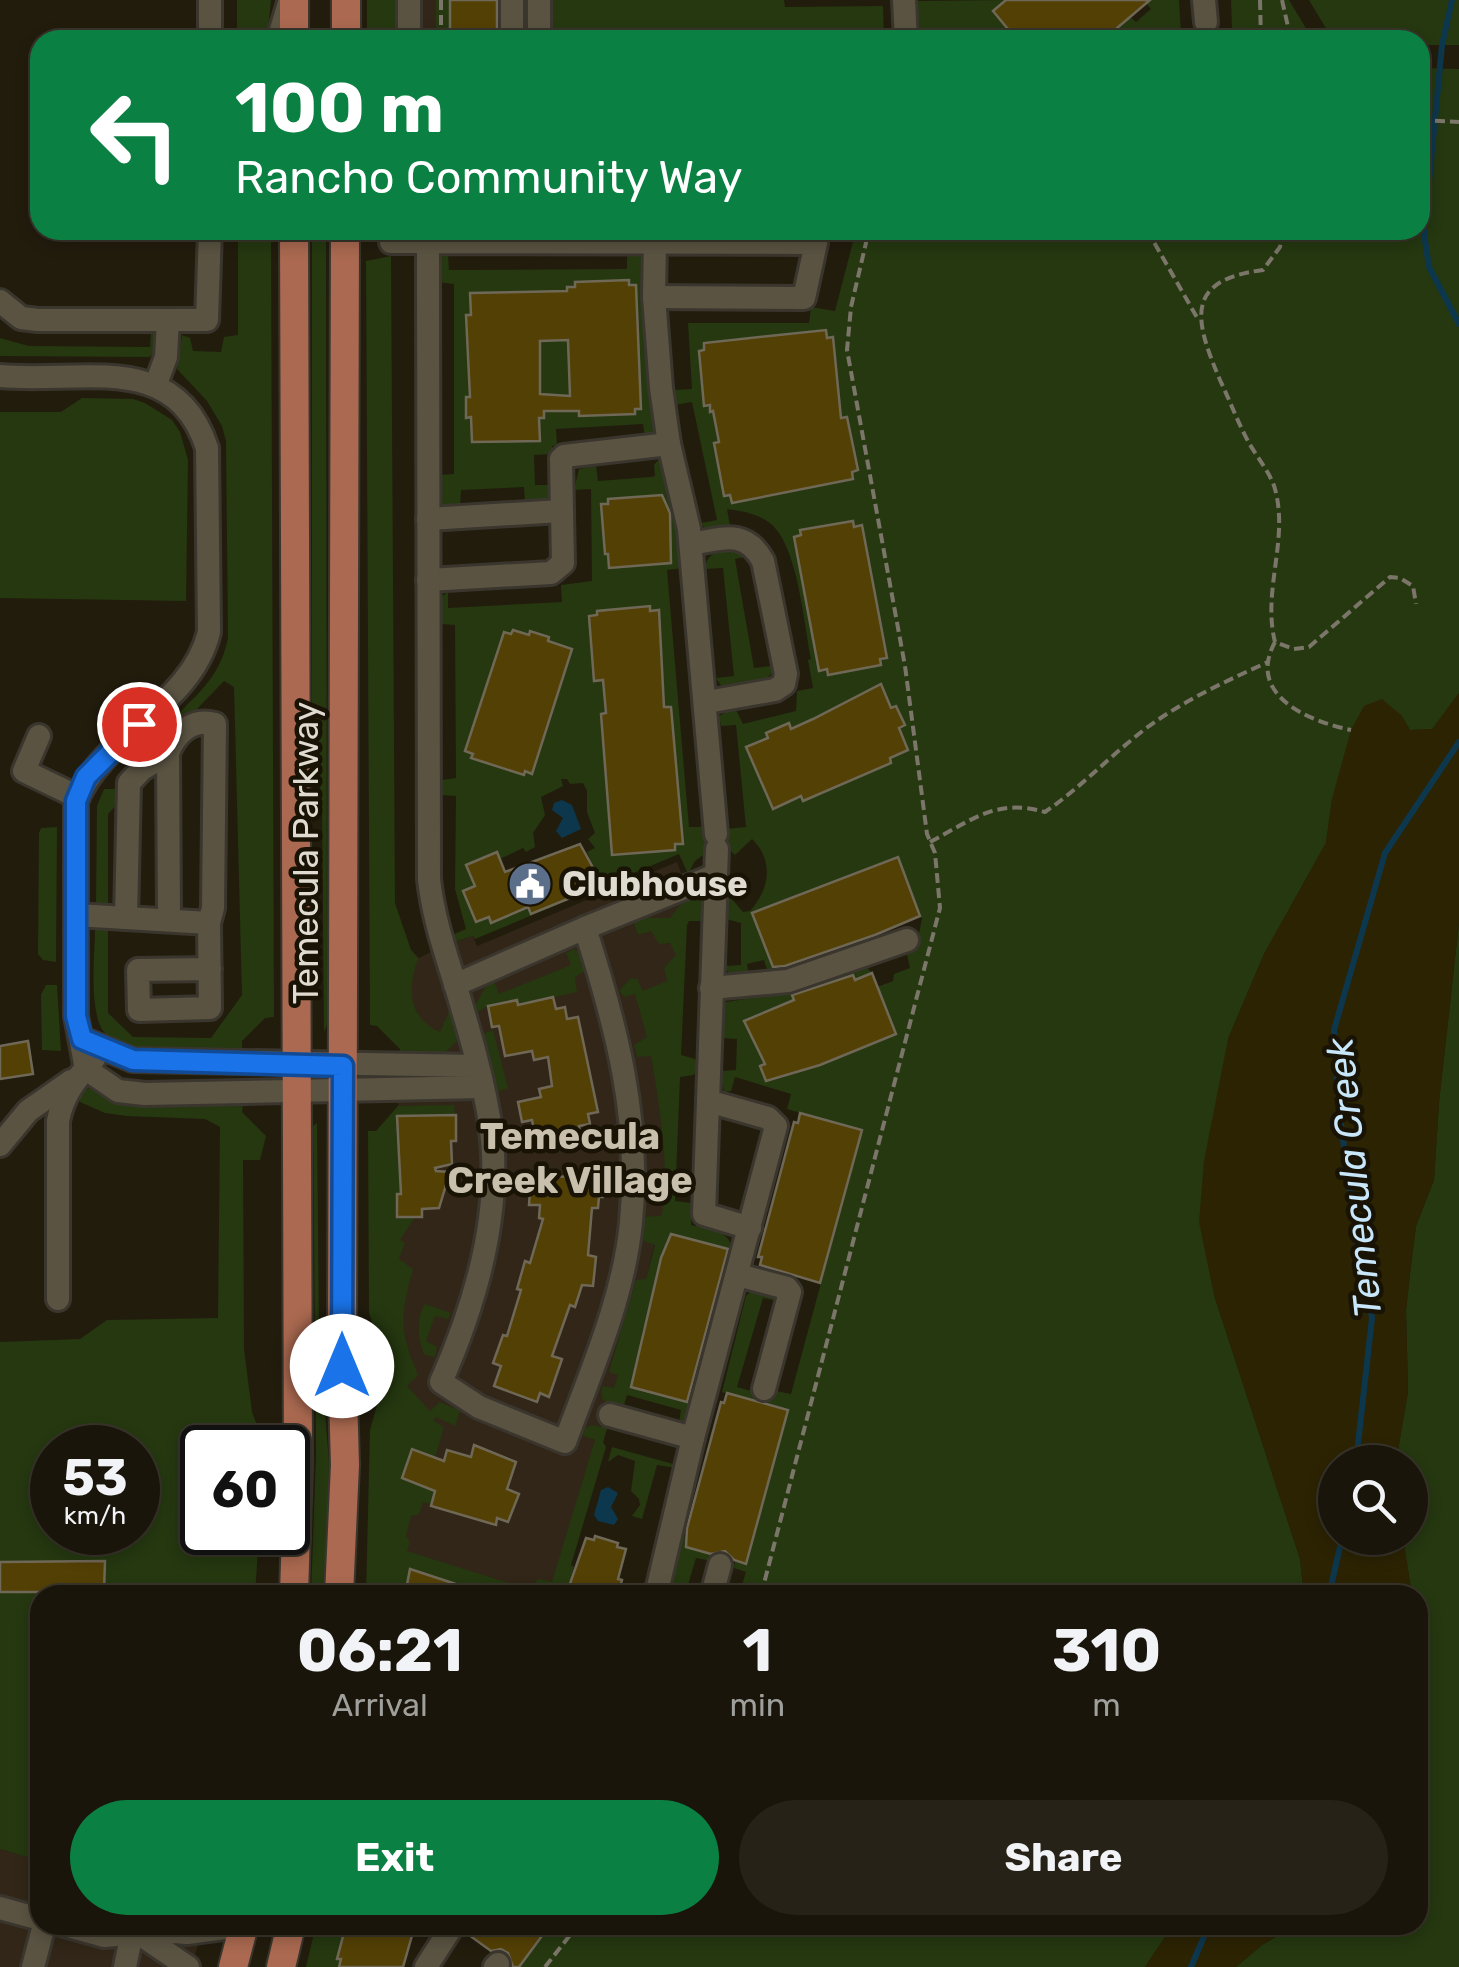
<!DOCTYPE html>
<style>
:root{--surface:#1a150a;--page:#272218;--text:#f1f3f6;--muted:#9f9f9c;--line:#38342b;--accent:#0b8043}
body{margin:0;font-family:Rubik,sans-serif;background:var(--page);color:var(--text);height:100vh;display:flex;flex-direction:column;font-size:38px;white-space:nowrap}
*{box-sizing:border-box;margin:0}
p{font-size:32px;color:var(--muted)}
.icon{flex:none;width:55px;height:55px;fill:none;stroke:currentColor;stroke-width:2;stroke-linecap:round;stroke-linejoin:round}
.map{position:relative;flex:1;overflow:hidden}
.drawer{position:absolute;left:30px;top:1585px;width:1398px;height:350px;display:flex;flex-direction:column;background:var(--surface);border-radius:30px;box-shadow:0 5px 15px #0003,0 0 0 2px var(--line)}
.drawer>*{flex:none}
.top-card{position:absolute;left:30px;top:30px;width:1400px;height:210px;border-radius:30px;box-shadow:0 5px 15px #0003,0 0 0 2px var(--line);background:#0b8043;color:#fff;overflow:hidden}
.buttons{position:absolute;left:1318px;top:1445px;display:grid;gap:20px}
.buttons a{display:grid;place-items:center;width:110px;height:110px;border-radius:50%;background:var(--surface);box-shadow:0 5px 15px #0003,0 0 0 2px var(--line);font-size:50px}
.speed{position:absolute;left:30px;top:1425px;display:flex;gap:20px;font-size:50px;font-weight:700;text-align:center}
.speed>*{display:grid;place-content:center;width:130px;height:130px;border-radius:50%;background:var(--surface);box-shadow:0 5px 15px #0003,0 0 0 2px var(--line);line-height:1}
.speed small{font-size:25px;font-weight:400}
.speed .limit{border:5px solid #111;border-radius:15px;background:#fff;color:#111}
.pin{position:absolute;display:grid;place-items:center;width:85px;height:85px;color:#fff;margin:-42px;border:5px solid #fff;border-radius:50%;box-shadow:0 2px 10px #0007}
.me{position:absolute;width:110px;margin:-55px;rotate:0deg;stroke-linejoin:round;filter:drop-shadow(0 0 8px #0008)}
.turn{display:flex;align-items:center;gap:35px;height:210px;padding:0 40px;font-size:45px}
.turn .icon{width:130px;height:130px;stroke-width:2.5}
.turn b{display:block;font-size:70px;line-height:85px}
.eta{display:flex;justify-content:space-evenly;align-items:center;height:170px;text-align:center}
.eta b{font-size:60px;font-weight:700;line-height:70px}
.action{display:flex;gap:20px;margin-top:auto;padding:20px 40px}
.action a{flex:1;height:115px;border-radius:60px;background:var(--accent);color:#fff;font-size:40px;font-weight:700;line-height:115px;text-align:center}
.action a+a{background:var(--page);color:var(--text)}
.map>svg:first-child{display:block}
</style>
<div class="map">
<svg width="1459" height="1967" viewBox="0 0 1459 1967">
<rect width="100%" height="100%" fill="#221c0d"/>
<g fill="#312617">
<polygon points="382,0 553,0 553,40 381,40"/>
<polygon points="677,862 691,900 681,916 666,1198 620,1384 559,1595 531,1595 399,1556 390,1115 398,1106 400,1053 408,1018 400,1001 411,950 419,958 442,946 473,936 477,946"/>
<polygon points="0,1849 40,1861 40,1925 203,1925 192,1967 0,1967"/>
</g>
<g fill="#253810" fill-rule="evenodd">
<polygon points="237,0 271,0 267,40 237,40"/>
<rect x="367" y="0" width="31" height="40"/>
<polygon points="436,0 450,0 450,32 500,32 500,0 504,0 504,40 436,40"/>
<polygon points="553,0 784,0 785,7 883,6 884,40 553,40"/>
<polygon points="1006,0 993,12 1020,40 918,40 917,1"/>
<polygon points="1150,0 1179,0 1181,32 1232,30 1231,0 1289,0 1313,40 1103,40 1130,17 1136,22 1151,9 1146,3"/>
<polygon points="1309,0 1459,0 1459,45 1420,45 1420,40 1333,40"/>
<path d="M1420 68 1459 69V693L1433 729 1410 730 1401 715 1332 799 1326 843 1264 954 1228 1039 1214 1295 1300 1559 1304 1595H739L746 1572 734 1568 735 1561 747 1563 788 1411 722 1392 746 1296 753 1289 778 1296V1301L763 1298 737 1387 773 1397 776 1391 791 1394 862 1131 787 1109 791 1094 735 1077 731 1091 724 1092 720 1071 736 1070 737 1039 721 1038 722 1011 726 1002 797 991 866 966 872 973 855 980 853 976 796 1005 786 1004 744 1021 765 1064 766 1081 789 1072 791 1075 896 1034 877 987 893 981 894 974 910 968 907 954 916 948 922 919 898 857 753 913 774 972 768 973 764 960 747 964 749 976H733L726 970V966L741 965V923L726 919 727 900 731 898 743 912 750 911C770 889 774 860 752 839L735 855 727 847 726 829 746 827 736 725 721 726 719 716 735 708 743 724 796 711 797 691 813 688 808 660 811 659C804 624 798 547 771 524 759 514 743 511 727 509L730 526 727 530 707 532 701 523 717 520 692 402 675 405 673 390 692 389 688 323H809L811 307 835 311 854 238 829 230H1420Z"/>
<path d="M238 230H271L274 1017 265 1018 242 1041V1048C206 1049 109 1064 98 1020 90 991 95 955 95 926L108 927V1013L133 1037 211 1038 242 995 234 687 224 681 171 736 164 730C191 697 219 683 228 638L226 441 222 426 207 401 177 369 182 335 190 338 193 351 221 352 224 337 238 335Z"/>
<polygon points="312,230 326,230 327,1025 324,1032 322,803 312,717"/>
<polygon points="632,253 642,256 645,260 655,432 645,439 643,424 556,429 557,445 552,446 553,454 534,455 535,485 554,485 548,499 525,503 524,487 461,490 460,507 441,505 438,475 454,474 454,284 437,282 438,258 448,254 449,270 627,269 627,256"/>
<path d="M391 256 395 903 411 950 418 959C407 988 408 1018 440 1032L449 1012 455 1013 457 1041 441 1056H400V1049L377 1026 370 1025 366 261Z"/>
<polygon points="157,331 156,353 149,357 0,356 0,338 29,346 150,347 151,332"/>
<polygon points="82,398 133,399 145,403 172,420 180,432 188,460 186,601 0,598 0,412 61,412"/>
<path d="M658 460 666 467 679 529 683 568 667 570 689 827H705L707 852 695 861 688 874 679 854 475 939 473 936 454 942 452 935 466 929 455 889 456 796 440 795 442 780 456 778 455 625 439 624V598L448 592V608L562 602 561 585 592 581 591 489 574 490 579 469 596 466 598 481 651 477 655 476 654 465ZM561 779H567L570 784 583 783 587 791V812L595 833 588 839 595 848 587 852 596 873 567 892 569 898 532 914 528 907 491 923 489 917 476 922 463 892 475 886 467 865 496 852 500 859 523 848 526 852 535 847 533 833 545 815 541 797 563 786Z"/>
<path d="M737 547 750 556 735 559 754 668 772 666 775 669C767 684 739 689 723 688L716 678 734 676 723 568 705 569C707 550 723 551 737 547Z"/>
<polygon points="104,789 117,789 117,798 122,799 108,814 108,906 96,905 97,806"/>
<polygon points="57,827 56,962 43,960 38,954 39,833 41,828"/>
<path d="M697 892 705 898 701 921H689L687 925 681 1055 695 1059 697 1068 694 1075 680 1077 675 1201 691 1203V1225C708 1229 730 1229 732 1250L672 1234 661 1258 651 1318 647 1317 642 1333 646 1335 639 1352 642 1354 640 1361H636L631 1387 691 1403 684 1424 679 1423 681 1410 627 1395 623 1408 607 1403 602 1398V1386L614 1388 618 1375 609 1372 636 1280 646 1279 655 1245 641 1240 643 1217 661 1216C672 1178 658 1096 651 1056L637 1057 634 1045 647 1037 635 994 624 997 619 991 631 978 637 979 643 991 667 981 664 968 676 955 670 943 659 944 651 931 638 935 634 923 644 918H670L684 900 691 899Z"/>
<polygon points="1459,923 1459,1967 1236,1967 1262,1945 1295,1925 1418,1925 1418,1595 1412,1595 1403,1538 1410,1538 1410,1462 1396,1462 1408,1392 1406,1310 1410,1274 1416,1226 1434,1180 1439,1102"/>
<polygon points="574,949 583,954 587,970 575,977 577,992 518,1005 517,1000 488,1006 476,1013 474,1007 488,983 495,983 499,994 571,965 566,953"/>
<polygon points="46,985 57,985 61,1051 42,1050 41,995"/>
<polygon points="493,1030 508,1088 497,1092 482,1034"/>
<path d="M88 1088 140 1103 243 1105 242 1112 266 1136 260 1160H243L244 1349 252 1412 261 1436V1447L202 1448V1532L259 1533 255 1595H40V1861L0 1849V1342L80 1339 107 1320 218 1318 220 1127 205 1119 127 1116 105 1113 80 1102 79 1098ZM52 1448H138V1532H52Z"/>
<path d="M454 1105 455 1115 397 1117 401 1194H397V1216L415 1217 400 1240 405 1243 399 1259 413 1269C400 1317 399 1329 418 1375L407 1386 430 1411 440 1402 460 1411 455 1426 436 1417 433 1420 444 1427 435 1458 412 1450 402 1478 435 1491 431 1504 423 1502 419 1514 411 1516 406 1536 410 1542 407 1551 531 1590 538 1579 552 1582 595 1440 582 1435 585 1428 592 1425 607 1428 603 1442 606 1447 571 1565 574 1567 566 1595H496L463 1585 460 1590 410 1569 405 1595H366L370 1430 378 1402V1340L369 1313 368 1131H376L398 1106Z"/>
<polygon points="317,1123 319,1331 329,1464 326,1595 311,1595 316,1454 313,1126"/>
<path d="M425 1304 451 1313 448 1319 435 1316 426 1341 437 1347 435 1357 425 1355C417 1340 416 1318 425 1304Z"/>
<polygon points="612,1447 673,1464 678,1447 681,1451 676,1468 657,1465 642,1519 632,1516 640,1505 639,1499 631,1491 635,1461 618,1455 608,1462"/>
<polygon points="683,1536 689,1538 687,1547 714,1554 712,1561 696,1558 685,1595 668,1595"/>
<polygon points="316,1925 349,1928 337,1958 341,1960 339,1967 306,1967"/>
<polygon points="551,1925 1173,1925 1145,1967 519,1967"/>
</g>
<g fill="#2c2303">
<polygon points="1459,693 1459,923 1439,1102 1434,1180 1416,1226 1410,1274 1406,1310 1408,1392 1396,1462 1335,1462 1335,1538 1403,1538 1412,1595 1304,1595 1300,1559 1214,1295 1199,1222 1204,1161 1228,1039 1264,954 1326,843 1332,799 1351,730 1364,706 1382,699 1401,715 1410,730 1432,729"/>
<polygon points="1173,1925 1295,1925 1262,1945 1236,1967 1145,1967"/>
</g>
<g fill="#0d374d">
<polygon points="562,800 572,805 581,829 562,838 556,831 563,818 552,810 554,803"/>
<polygon points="608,1487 618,1493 611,1507 618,1519 614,1525 598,1521 594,1515 601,1490"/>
</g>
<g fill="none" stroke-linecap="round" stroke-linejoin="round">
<g stroke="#0d374d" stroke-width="6">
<polyline points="1452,0 1442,45 1424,234 1429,267 1459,324"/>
<polyline points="1356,1462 1372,1318 1358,1252 1340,1117 1334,1030 1385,853 1459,742"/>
<polyline points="1329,1595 1342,1538"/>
<polyline points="1191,1967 1209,1925"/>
</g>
</g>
<g fill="#534005" stroke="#706857" stroke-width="2.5" fill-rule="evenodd">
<rect x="450" y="0" width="47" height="32"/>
<polygon points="1006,0 1150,0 1103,40 1017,40 993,11"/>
<path d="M629 280V285H636L641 409H635V414L579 416V411H544V418H539L540 441 472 442 471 417 466 418V397H470L466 315H471L470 293 567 291V287H575V282ZM568 340 570 396 540 394V341Z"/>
<polygon points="826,330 827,338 833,337 841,418 847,417 858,470 852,472 853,479 732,503 730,495 724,496 714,443 719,442 713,411 710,412 710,405 704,406 699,351 704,350 704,343"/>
<polygon points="662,495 670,513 671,563 609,568 608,554 605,554 601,504 608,504 608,499"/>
<polygon points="853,521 854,527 862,525 887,658 880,659 881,665 828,675 827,669 819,671 794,537 801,535 800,530"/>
<polygon points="650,606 650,611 659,610 664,707 671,707 683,844 675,844 675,850 612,855 601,714 606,713 603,680 594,681 589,616 597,615 597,611"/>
<polygon points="513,630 529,635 530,631 549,637 548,641 572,649 532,774 525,771 524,775 471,758 473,754 465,751 504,632 511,634"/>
<polygon points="881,684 891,708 896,706 905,725 899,728 908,750 890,758 891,763 803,801 801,796 773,809 746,747 768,738 766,733 789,723 791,729 813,719"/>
<polygon points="580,844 596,873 593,874 595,880 567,892 570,898 531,914 528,907 491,923 489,917 476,922 463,891 475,886 466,865 497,852 505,872"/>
<polygon points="898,857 920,916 875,935 785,966 773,967 752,913"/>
<polygon points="872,973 896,1034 820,1065 766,1081 760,1066 765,1064 744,1021 794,1000 792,995 853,975 855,980"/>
<polygon points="553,997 556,1009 565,1007 567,1019 578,1017 598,1112 588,1114 590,1124 579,1126 581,1137 537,1146 532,1120 522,1122 518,1102 541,1097 539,1089 552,1086 548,1057 534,1060 532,1051 505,1056 499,1026 492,1027 488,1006 517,1000 518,1005"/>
<polygon points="28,1041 33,1074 0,1079 0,1046"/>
<polygon points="800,1113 862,1130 820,1283 760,1265 762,1257 758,1257 794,1122 798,1123"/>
<polygon points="456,1115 456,1141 451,1141 452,1164 435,1168 436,1171 450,1172 439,1208 422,1209 422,1217 397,1217 397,1194 401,1194 397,1116"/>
<polygon points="580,1174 604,1175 603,1197 599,1197 598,1208 592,1208 588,1255 596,1257 593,1286 582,1285 575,1307 570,1305 552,1356 562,1359 549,1397 540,1393 537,1402 494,1386 501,1366 493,1363 503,1335 507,1336 521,1290 517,1289 525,1261 530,1263 543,1219 539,1218 540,1205 529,1205 531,1176 580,1177"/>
<polygon points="671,1234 728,1249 687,1402 631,1387 661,1258"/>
<polygon points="727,1393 788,1410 746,1564 734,1560 725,1551 711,1554 686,1547 687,1528 721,1402 724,1403"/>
<polygon points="474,1445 516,1462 507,1489 519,1494 508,1522 497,1518 496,1525 431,1506 435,1491 402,1478 412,1449 444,1461 447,1450 471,1457"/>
<polygon points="595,1536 618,1543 617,1547 626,1549 618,1579 622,1580 618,1595 566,1595 586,1538 594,1540"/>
<polygon points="105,1561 104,1592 0,1592 0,1562"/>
<polygon points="410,1569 477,1591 477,1595 405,1595"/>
<polygon points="346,1925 415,1925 403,1967 339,1967 341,1959 337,1959"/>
<polygon points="477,1925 550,1925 519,1967 513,1967 508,1953 501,1949 491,1951 469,1935"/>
</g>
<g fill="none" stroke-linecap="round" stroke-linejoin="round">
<defs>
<g id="minor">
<polyline points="512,0 512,40"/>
<polyline points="539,0 539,40"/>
<polyline points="904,0 906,40"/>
<polyline points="1204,0 1206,22"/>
<polyline points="210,40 210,0"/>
<polyline points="278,40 289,3"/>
<polyline points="409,40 409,0"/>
<polyline points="391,242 428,242"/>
<polyline points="655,242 654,297 661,388 669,444 689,529 716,834"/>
<polyline points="0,301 21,318 38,320 207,320 210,230"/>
<path d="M0 376C80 384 175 349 207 448L209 632C192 704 104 734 76 801V1016L86 1069 118 1091 145 1094 481 1087"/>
<polyline points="156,384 166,357 168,320"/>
<polyline points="428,519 561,511"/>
<path d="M691 544C722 539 745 528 763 561L786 674 784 684 775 690 707 702"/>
<polyline points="428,580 551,573 563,563 561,459 564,456 669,444"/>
<polyline points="39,736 24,771 78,797"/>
<polyline points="717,849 704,1214 750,1228"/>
<polyline points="76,915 209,923 210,1008 139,1010 138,970 210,969"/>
<polyline points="126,918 129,783 141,770 168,753 139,724"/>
<path d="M169 920 168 753C176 733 192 718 215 724L213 908 209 923"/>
<polyline points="585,928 716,875"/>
<path d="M455 985 585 928C616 1025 641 1119 631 1222 624 1297 591 1371 565 1442L479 1407 441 1382C476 1303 503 1210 490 1123 484 1086 474 1047 463 1011 451 967 434 926 429 879L428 242 816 243 804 298 654 297"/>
<polyline points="711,988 788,981 907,940"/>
<polyline points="82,1039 133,1060 476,1066"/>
<polyline points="0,1145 28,1111 71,1081"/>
<polyline points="738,1275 787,1288 790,1292 764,1389"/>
<path d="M58 1299V1121C63 1094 76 1079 94 1059"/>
<polyline points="610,1415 693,1438"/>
<polyline points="656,1595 693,1438 776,1126 768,1118 708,1101"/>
<polyline points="712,1595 720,1565"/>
<polyline points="0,1908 40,1919"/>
<polyline points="64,1925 104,1936 160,1931 187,1933 224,1928 227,1925"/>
<polyline points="138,1933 188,1967"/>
<polyline points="33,1967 44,1925"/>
<polyline points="125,1967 132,1933"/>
<polyline points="426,1967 453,1925"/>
<polyline points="495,1967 498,1964"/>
</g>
<g id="major">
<polyline points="294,0 294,40"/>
<polyline points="346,40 346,0"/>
<polyline points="294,1595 298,1464 294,230"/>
<polyline points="339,1595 345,1465 342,1359 345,230"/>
<polyline points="233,1967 244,1925"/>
<polyline points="281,1967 291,1925"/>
</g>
</defs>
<use href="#minor" stroke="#3a362e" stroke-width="28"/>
<use href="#major" stroke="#3a362e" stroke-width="32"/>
<g stroke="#7b7669" stroke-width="4" stroke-dasharray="10 5" stroke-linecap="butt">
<polyline points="1260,0 1261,40"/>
<polyline points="1282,0 1291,40"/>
<polyline points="441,40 441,0"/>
<polyline points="1420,120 1459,122"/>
<polyline points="1147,230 1199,321"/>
<path d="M1283 230 1280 247 1263 270C1183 280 1195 321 1220 380 1230 401 1238 423 1249 443 1257 457 1271 474 1275 489 1289 540 1262 591 1275 642L1294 649 1309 647 1390 577 1400 578 1413 586 1416 604"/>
<path d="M1275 642C1246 695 1308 721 1351 730"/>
<path d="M930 842C972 820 996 798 1045 812 1080 788 1107 759 1140 733 1178 703 1224 682 1268 662"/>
<polyline points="761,1595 940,908 935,853 927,834 905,666 847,350 851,307 869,230"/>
<polyline points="545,1967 578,1925"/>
</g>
<use href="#minor" stroke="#5a5342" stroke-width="22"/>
<use href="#major" stroke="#aa6950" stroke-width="28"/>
</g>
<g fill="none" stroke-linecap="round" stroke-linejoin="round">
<defs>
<polyline id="route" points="139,724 86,777 76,801 76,1016 82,1039 133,1060 343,1066 342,1366"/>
</defs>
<use href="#route" stroke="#114b97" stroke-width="25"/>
<use href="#route" stroke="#1a73e8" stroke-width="18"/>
</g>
<defs>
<symbol id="civic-disc" viewBox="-11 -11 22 22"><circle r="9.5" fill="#5c6f8a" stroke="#191305"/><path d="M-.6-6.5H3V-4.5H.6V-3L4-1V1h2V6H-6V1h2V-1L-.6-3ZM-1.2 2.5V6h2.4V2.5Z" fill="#fff"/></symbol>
</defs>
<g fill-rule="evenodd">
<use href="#civic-disc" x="505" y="859" width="50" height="50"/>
</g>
<g text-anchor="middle" stroke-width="9" stroke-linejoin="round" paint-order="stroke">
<g font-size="35" fill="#dfdbd1" stroke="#191305">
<text transform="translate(306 853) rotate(-90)" y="12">Temecula Parkway</text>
</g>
<g font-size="35" font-weight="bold" fill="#dfdbd1" stroke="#191305" text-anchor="start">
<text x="562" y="896">Clubhouse</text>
</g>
<g font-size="38" font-weight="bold" fill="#c8c0ad" stroke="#191305">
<text x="570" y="1149">Temecula<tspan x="570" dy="44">Creek Village</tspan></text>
</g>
<g font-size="38" font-style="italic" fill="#c9e7fb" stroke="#191305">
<text transform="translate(1354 1178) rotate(-96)" y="13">Temecula Creek</text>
</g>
</g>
</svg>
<div class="buttons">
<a><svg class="icon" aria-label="search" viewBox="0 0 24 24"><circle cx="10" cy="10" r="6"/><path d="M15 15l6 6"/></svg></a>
</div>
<div class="speed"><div>53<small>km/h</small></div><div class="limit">60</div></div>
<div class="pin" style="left:139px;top:724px;background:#d93025"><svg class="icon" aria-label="arrive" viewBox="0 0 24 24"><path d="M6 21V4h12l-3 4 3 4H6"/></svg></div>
<svg class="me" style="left:342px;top:1366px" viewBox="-20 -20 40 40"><circle r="19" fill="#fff"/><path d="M0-13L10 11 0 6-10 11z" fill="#1a73e8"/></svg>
<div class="top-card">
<div class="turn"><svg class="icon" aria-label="left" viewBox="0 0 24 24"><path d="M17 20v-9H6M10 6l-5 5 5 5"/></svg><div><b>100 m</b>Rancho Community Way</div></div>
</div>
<section class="drawer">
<div class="eta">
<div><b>06:21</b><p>Arrival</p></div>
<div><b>1</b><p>min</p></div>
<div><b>310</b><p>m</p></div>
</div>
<div class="action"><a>Exit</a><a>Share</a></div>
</section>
</div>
